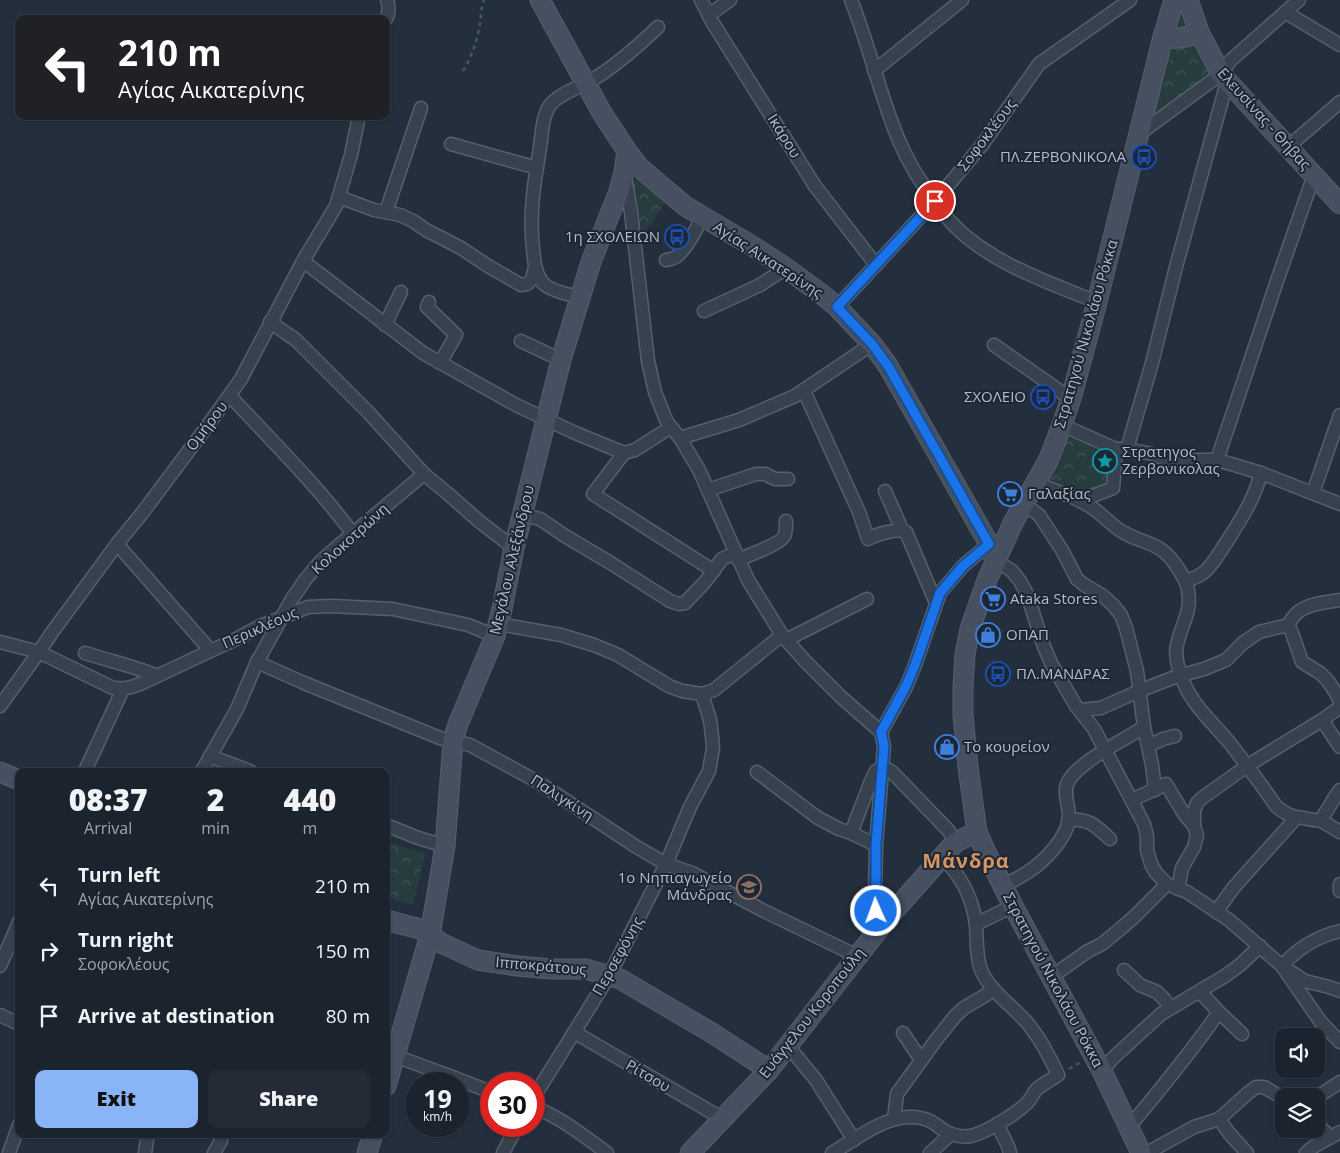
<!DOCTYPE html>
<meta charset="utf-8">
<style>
:root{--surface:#1b232e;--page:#242b36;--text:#f1f3f6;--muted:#a0a4aa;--line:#39404a;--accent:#8ab4f8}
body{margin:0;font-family:"Open Sans",sans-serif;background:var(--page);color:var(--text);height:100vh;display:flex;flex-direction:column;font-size:19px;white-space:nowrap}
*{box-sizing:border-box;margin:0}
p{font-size:16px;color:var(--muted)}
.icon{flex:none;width:28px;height:28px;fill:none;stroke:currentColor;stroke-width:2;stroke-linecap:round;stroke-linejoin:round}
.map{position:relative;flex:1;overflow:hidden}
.drawer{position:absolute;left:15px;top:768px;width:375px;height:370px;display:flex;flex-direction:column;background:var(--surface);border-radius:10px;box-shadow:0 1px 4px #0004,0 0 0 1px var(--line)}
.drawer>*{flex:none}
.hud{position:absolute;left:15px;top:15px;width:375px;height:105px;border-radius:10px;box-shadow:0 1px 4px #0004,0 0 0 1px var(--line);background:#202124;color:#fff;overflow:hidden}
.tools{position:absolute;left:1275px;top:1028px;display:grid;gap:10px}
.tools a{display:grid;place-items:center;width:50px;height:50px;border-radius:10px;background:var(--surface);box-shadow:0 1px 4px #0004,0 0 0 1px var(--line);font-size:25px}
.speed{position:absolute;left:405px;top:1072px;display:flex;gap:10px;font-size:25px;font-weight:700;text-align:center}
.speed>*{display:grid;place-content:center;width:65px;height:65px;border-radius:50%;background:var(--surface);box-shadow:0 1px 4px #0004,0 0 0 1px var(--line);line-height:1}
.speed small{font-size:12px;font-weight:400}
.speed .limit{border:8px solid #d22;background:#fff;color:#111}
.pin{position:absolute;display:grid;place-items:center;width:42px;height:42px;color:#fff;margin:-21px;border:2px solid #fff;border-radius:50%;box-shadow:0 1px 5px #0007}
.me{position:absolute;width:55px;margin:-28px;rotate:358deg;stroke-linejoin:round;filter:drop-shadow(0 0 4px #0008)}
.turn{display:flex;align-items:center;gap:18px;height:105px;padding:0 20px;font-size:22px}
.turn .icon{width:65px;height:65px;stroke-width:2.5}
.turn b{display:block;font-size:35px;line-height:42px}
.eta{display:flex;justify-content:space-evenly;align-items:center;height:85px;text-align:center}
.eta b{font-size:30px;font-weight:800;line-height:35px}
.button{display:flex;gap:10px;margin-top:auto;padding:10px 20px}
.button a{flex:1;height:58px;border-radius:10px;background:var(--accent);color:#111;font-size:20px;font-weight:800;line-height:58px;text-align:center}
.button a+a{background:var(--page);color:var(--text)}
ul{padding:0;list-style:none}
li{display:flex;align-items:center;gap:15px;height:65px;padding:0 20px}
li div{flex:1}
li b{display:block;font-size:19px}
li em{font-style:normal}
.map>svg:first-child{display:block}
</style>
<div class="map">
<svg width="1340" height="1153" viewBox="0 0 1340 1153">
<defs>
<pattern id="park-crowns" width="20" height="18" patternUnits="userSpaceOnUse" patternTransform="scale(1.25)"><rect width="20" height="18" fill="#263c3f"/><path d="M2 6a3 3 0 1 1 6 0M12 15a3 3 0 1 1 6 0" fill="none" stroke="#435659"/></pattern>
</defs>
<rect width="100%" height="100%" fill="#242f3e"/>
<polygon fill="#263c3f" points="1180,0 1187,28 1173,32"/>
<g fill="url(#park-crowns)">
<polygon points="1199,39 1216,72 1146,123 1165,45"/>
<polygon points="640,177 665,203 643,234 632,182"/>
<polygon points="1068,433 1111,452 1108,484 1086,493 1046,478"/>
<polygon points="386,841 425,854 413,905 386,897"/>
</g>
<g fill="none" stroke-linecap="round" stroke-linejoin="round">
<defs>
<g id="street">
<polyline points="701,0 711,20 815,186 876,265"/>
<path d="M851 0C870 47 880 97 900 143 908 161 917 177 929 193 935 202 942 212 949 220 985 261 1047 282 1097 302"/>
<polyline points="1285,12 1340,45"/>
<polyline points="709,15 730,0"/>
<path d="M386 19C389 14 389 6 387 0"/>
<polyline points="874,71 962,0"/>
<polyline points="1139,134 1221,74 1230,61 1299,0"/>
<polyline points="451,144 537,168"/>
<polyline points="1288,147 1340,102"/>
<polyline points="625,177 631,212 648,361 655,392 666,420 671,427 680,438 699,470 748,580 782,635 805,661 841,697 881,732"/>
<polyline points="339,197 374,210 400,215 413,221 426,230 461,248 488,266 521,285 527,284 532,279 535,267"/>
<polyline points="386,212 421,108"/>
<path d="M666 260C670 259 674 259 677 256 689 246 695 230 702 218"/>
<polyline points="303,261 423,353 516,405 573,432 624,453 635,450 671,427"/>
<path d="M580 297C570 295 548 290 542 282 535 272 534 261 533 249 529 213 534 184 540 148 542 134 542 115 551 104 560 93 585 85 597 77 619 63 639 45 658 27"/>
<polyline points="429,302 427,307 456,335 440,363"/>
<polyline points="837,307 935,201 982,145 1039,64 1130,0"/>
<polyline points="704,311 760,285 786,268"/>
<polyline points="270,322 296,340 368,412 424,474 447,493 480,522 514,548"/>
<polyline points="385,325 401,292"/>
<polyline points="521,341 561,360"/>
<polyline points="994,345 1071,399"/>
<path d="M804 391 859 512 868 539C877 534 897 528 906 532L936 603"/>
<path d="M230 396C272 441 316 484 353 534"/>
<polyline points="1062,425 1116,449 1127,449 1152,454 1169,460 1217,460 1231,464 1261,473 1340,504"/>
<polyline points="680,438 739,420 795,396 872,344"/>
<polyline points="1127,449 1152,363 1176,267 1227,82"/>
<polyline points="624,453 593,494 714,571"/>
<polyline points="1217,460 1278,278 1314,175"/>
<path d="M1036 483C1055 491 1074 496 1091 507 1102 514 1110 524 1121 531 1146 546 1161 540 1179 570 1183 576 1187 583 1188 590 1192 612 1181 625 1177 645 1175 654 1178 667 1181 675 1189 702 1211 721 1229 742 1245 763 1261 784 1276 806 1285 814 1292 817 1303 818 1309 819 1313 821 1320 820L1340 832"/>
<polyline points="708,490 756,474 765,474 775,479 788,479"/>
<polyline points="885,491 900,525 900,529"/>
<polyline points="1313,493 1340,415"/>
<polyline points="1080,501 1113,488 1116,449"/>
<polyline points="1024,504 1039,515 1062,550 1077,579 1083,584 1103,596 1113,605 1121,615 1126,628 1137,671 1144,727 1152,765 1155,790"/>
<polyline points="523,515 540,519 565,536 609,562 670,601 679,604 685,603 705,582 722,559 735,553"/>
<polyline points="117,544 210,650"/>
<path d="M738 560C748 555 783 544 785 534 786 530 786 525 786 521"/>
<polyline points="995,560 1012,571 1020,581 1027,594 1043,644 1051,663 1076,706 1094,729 1144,824 1147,836 1147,850 1151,864 1156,873 1167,884 1187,892 1229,920 1282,966 1320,1021 1340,1042"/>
<path d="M1186 581C1192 579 1198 577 1203 573 1211 567 1217 557 1222 549 1238 524 1253 503 1261 473"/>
<polyline points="499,624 561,635 594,645 618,655 669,686 682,691 702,694 714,690 782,635"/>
<polyline points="1288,625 1292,633 1302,662 1320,673 1328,681 1336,693 1340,702"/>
<polyline points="786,640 867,599"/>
<path d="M0 642 39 652 113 688C124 689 130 688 140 684L236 639 258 627 308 607 332 606 393 609 468 625 495 636"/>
<path d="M85 653C109 661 134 666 157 676"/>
<polyline points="257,662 304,683 440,738 470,745 538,782 635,846 666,864 692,873 764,911 857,956"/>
<polyline points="0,706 39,652 53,631 117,544 143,512 208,425 241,379 303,261 336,206 351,155 359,116"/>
<path d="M1080 710 1101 708 1139 691 1175 677 1204 669 1226 660 1243 643 1259 632 1288 625C1291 620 1295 613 1301 610 1312 603 1328 602 1340 600"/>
<polyline points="1322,720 1340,747"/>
<polyline points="1148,746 1163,739 1175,736"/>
<polyline points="210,756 250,771"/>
<polyline points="85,771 123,689"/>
<polyline points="202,771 237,709 257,662 292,599 305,580 321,561 338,546 424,474"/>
<polyline points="757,772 818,818 839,829 851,833 876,845"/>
<polyline points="1132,800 1166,784 1184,814 1194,826"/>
<path d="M1068 820C1089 818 1096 826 1110 839"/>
<path d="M1320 820C1328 811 1332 800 1340 790"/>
<polyline points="386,825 418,838 445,846"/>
<polyline points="851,833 871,781 876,771 883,767 892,772 948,830 956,842"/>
<polyline points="1340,884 1340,891"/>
<path d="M1003 886C1027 874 1043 864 1059 842 1064 834 1069 826 1069 817 1069 805 1062 790 1069 780 1083 759 1123 741 1144 727"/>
<polyline points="1178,889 1182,868 1194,847 1197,835 1194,826 1194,811 1197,803 1202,798 1247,766 1322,720 1340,707"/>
<polyline points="1216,912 1234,887 1296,818"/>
<polyline points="885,921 880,918 876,911 875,895 876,845 884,746 881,732 906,687 915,665 940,593 963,566 989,544"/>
<polyline points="976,924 1013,906"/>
<path d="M1340 931C1318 936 1297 949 1282 966L1305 981 1329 987 1340 991"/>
<polyline points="0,966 19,922"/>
<polyline points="1124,970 1140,985 1157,992 1164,999 1171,1008"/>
<polyline points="1051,977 1088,951 1102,944 1119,930 1134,917 1167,884"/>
<polyline points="1200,992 1219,1012 1242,1034"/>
<polyline points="0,1015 19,1024"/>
<polyline points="574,1032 723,1119"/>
<polyline points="903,1033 921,1060"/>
<polyline points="788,1046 816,1080 854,1140"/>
<polyline points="395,1056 455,1078 491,1092"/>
<polyline points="1102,1071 1113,1058 1161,1014 1225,976 1240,965 1260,946"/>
<polyline points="534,1097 609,976 666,864 690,807 709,771 713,748 712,736 710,720 702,694"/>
<polyline points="1316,1098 1340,1082"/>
<path d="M534 1107C561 1118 583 1135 607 1153"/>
<polyline points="894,1119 897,1094 936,1040 956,1015 964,1008 994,990"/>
<polyline points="1219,1119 1229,1133 1247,1153"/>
<polyline points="997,1124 1008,1146 1010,1153"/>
<polyline points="1316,1124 1331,1137"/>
<path d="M1129 1127C1160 1090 1191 1052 1219 1012"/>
<polyline points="9,1153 19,1125"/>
<polyline points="145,1153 148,1134"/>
<polyline points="214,1153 221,1141"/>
<polyline points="503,1153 517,1126"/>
<path d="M832 1153C860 1137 895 1106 930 1121 933 1122 936 1125 939 1127 948 1134 960 1138 971 1136 987 1132 1016 1114 1027 1103 1031 1099 1033 1094 1036 1090 1042 1084 1051 1080 1058 1075 1050 1057 1041 1040 1029 1025 1014 1006 988 991 980 967 976 953 977 938 976 925 973 899 961 875 942 858"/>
<polyline points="930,1153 951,1134"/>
<polyline points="1147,1153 1194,1127 1219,1119 1248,1093 1256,1087 1264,1087 1284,1099"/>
<polyline points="1306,1153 1313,1147 1340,1132"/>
</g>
<g id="secondary">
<polyline points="540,0 602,113 627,151 639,167 685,206 754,247 786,268 824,296 837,307 872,344 888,366 989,544 995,560"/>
<polyline points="1188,0 1199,32 1221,74 1340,204"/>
<path d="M1163 37C1176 40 1187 38 1199 32"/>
<polyline points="0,772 19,780"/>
<polyline points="386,920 420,929 430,935 441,943 478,960 517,966 552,969 586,969 620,979 712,1033 769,1070"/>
<polyline points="386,1086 430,935 445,846 453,741 458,724 495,636 502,609 514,548 561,360 591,262 619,191 624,172 627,151"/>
<polyline points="367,1153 373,1134"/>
<polyline points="690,1153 769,1070 885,921 951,847 956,842 977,832"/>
<polyline points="1141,1153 1102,1071 1013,906 984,848 977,832 968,767 963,715 963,688 965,654 970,629 987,580 1013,523 1048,461 1062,425 1072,395 1097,302 1163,37 1174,0"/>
</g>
</defs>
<use href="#street" stroke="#565f6c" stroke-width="15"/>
<use href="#secondary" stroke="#565f6c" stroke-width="21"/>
<g stroke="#44595c" stroke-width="2.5" stroke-dasharray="4 4" stroke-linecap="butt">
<path d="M463 71C472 56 477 41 480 24 481 16 481 8 484 0"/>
<polyline points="1069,1069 1081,1062"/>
</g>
<use href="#street" stroke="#38414e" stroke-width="12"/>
<use href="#secondary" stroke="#465061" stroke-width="19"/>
</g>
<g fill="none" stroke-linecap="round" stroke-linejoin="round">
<defs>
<polyline id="route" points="876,911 876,845 884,746 881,732 906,686 915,665 940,593 963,566 989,544 888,366 872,344 837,307 935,201"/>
</defs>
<use href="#route" stroke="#114b97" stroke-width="12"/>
<use href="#route" stroke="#1a73e8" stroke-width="9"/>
</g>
<defs>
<symbol id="bus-ring" viewBox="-11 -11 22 22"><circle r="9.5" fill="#1d2633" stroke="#1a4fb4" stroke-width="1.5"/><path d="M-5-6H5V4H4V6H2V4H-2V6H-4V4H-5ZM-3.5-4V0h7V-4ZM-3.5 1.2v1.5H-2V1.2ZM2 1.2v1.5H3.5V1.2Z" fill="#1a4fb4"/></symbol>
<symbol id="sight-ring" viewBox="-11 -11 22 22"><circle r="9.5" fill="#1d2633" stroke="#0f9aa8" stroke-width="1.5"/><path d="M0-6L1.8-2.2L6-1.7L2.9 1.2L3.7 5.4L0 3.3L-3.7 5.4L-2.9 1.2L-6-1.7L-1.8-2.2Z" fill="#0f9aa8"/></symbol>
<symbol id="supermarket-ring" viewBox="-11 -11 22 22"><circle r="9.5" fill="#1d2633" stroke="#3f7fe0" stroke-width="1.5"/><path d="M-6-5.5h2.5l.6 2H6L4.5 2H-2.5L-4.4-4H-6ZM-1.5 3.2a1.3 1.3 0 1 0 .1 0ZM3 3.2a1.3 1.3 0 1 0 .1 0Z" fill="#3f7fe0"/></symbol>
<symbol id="shop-ring" viewBox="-11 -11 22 22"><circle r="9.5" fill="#1d2633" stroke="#3f7fe0" stroke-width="1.5"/><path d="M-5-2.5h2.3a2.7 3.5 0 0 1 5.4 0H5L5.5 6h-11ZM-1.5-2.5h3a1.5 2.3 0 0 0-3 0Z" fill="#3f7fe0"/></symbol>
<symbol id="school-ring" viewBox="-11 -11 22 22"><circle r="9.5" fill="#1d2633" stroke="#8d6e63" stroke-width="1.5"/><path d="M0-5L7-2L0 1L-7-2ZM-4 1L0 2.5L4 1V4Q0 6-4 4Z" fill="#8d6e63"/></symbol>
</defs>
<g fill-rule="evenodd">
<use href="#bus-ring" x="1130" y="143" width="28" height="28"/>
<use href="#bus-ring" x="663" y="223" width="28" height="28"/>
<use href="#bus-ring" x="1029" y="383" width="28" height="28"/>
<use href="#sight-ring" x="1091" y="447" width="28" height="28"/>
<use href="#supermarket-ring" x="996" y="480" width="28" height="28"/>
<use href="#supermarket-ring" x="979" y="585" width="28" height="28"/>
<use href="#shop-ring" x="974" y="621" width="28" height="28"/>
<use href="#bus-ring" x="984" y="660" width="28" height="28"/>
<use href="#shop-ring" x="933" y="733" width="28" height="28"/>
<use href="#school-ring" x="735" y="873" width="28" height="28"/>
</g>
<g text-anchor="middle" stroke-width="4" stroke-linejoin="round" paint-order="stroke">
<g font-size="15" fill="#b4bcc9" stroke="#1d2633">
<text transform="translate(1264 119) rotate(48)" y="5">Ελευσίνας - Θήβας</text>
<text transform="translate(987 135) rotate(-53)" y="5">Σοφοκλέους</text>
<text transform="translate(784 136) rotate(58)" y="5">Ικάρου</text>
<text transform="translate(768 260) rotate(33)" y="5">Αγίας Αικατερίνης</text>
<text transform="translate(1086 334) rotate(-74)" y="5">Στρατηγού Νικολάου Ρόκκα</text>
<text transform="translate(207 426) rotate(-53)" y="5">Ομήρου</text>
<text transform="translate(350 539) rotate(-42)" y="5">Κολοκοτρώνη</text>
<text transform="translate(512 560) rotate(-77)" y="5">Μεγάλου Αλεξάνδρου</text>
<text transform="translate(260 628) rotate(-24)" y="5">Περικλέους</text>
<text transform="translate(562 798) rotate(33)" y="5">Παλιγκίνη</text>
<text transform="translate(618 956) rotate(-61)" y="5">Περσεφόνης</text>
<text transform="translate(541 966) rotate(5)" y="5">Ιπποκράτους</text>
<text transform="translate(1053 980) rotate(62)" y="5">Στρατηγού Νικολάου Ρόκκα</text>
<text transform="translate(812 1013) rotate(-52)" y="5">Ευάγγελου Κοροπούλη</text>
<text transform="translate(648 1076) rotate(30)" y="5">Ρίτσου</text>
</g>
<g font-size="15" fill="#b4bcc9" stroke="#1d2633" text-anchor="start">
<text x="1126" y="162" text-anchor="end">ΠΛ.ΖΕΡΒΟΝΙΚΟΛΑ</text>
<text x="660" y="242" text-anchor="end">1η ΣΧΟΛΕΙΩΝ</text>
<text x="1026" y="402" text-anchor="end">ΣΧΟΛΕΙΟ</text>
<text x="1122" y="457">Στρατηγος<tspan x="1122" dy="17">Ζερβονικολας</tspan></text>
<text x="1028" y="499">Γαλαξίας</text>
<text x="1010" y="604">Ataka Stores</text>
<text x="1006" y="640">ΟΠΑΠ</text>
<text x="1016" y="679">ΠΛ.ΜΑΝΔΡΑΣ</text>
<text x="964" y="752">Το κουρείον</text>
<text x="732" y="883" text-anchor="end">1ο Νηπιαγωγείο<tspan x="732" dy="17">Μάνδρας</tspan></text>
</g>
<g font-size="20" font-weight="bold" letter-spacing="1" fill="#d59563" stroke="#1d2633">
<text x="966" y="868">Μάνδρα</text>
</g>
</g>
</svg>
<div class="tools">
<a><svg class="icon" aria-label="sound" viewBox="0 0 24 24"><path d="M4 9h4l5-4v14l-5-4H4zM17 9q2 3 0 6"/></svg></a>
<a><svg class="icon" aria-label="layers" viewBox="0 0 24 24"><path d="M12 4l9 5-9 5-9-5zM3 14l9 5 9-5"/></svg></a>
</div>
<div class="speed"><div>19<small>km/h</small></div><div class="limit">30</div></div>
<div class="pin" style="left:935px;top:201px;background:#d93025"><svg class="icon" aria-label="arrive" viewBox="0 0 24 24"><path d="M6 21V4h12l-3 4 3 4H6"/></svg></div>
<svg class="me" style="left:876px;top:911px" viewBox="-20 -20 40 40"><circle r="17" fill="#1a73e8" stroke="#fff" stroke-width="3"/><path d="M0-11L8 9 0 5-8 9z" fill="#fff"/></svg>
<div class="hud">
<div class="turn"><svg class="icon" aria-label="left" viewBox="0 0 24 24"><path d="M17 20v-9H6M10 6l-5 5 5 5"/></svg><div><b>210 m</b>Αγίας Αικατερίνης</div></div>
</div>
<section class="drawer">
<div class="eta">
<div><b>08:37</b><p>Arrival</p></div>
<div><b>2</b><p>min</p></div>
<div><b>440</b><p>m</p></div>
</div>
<ul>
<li><svg class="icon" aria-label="left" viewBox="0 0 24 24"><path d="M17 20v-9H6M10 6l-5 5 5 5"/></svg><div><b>Turn left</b><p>Αγίας Αικατερίνης</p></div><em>210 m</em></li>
<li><svg class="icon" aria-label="right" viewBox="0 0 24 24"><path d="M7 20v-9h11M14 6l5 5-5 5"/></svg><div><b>Turn right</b><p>Σοφοκλέους</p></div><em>150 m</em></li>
<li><svg class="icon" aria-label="arrive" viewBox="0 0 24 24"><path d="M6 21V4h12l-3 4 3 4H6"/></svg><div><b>Arrive at destination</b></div><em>80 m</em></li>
</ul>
<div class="button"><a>Exit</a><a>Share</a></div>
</section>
</div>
